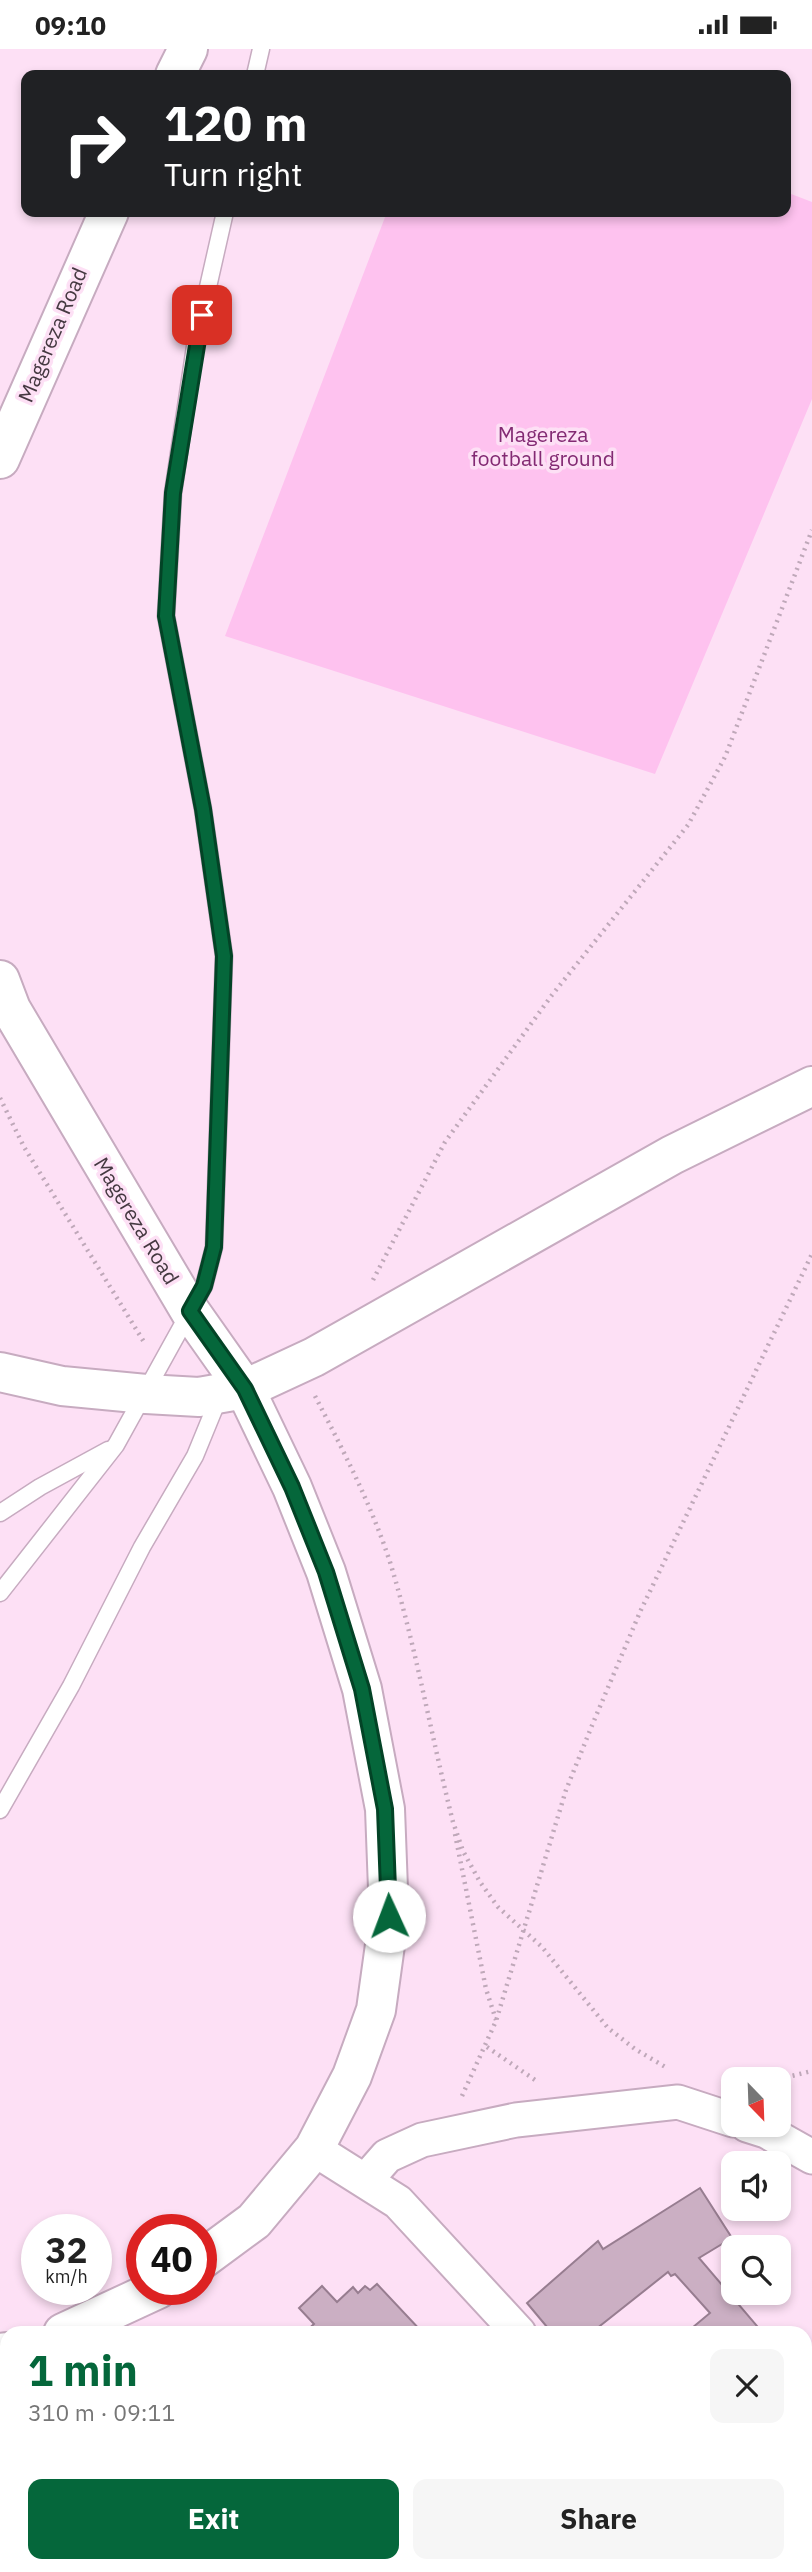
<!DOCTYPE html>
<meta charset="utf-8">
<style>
:root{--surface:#fff;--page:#f6f6f6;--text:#222;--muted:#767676;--accent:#05673b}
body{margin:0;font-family:"IBM Plex Sans",sans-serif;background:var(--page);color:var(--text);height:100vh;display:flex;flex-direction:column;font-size:26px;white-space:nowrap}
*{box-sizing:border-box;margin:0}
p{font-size:23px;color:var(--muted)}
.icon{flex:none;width:38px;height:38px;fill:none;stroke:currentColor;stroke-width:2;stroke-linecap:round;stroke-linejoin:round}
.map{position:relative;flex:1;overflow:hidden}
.sheet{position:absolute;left:0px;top:2277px;width:812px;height:247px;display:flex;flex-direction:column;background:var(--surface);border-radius:21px 21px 0 0;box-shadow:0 4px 10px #0003}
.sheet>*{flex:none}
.hud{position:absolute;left:21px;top:21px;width:770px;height:147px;border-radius:14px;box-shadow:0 4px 10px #0003;background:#202124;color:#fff;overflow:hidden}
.needle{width:46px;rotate:157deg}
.buttons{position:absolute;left:721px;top:2018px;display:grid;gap:14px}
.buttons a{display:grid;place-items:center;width:70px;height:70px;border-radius:14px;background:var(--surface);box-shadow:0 4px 10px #0003;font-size:35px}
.speed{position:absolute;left:21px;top:2165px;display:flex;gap:14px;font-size:35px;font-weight:700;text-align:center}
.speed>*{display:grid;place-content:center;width:91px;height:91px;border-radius:50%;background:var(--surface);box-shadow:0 4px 10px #0003;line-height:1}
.speed small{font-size:18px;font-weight:400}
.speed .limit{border:10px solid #d22;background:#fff;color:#111}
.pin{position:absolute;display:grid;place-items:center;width:60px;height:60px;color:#fff;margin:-30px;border-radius:14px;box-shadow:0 4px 10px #0006}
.me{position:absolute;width:77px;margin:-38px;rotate:358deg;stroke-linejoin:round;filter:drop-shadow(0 0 5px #0008)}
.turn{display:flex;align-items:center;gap:24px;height:147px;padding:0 28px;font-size:32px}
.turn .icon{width:91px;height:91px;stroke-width:2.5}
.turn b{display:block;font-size:49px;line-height:60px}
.round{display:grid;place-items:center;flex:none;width:74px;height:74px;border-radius:14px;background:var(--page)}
.summary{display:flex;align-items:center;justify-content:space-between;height:119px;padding:0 28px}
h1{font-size:42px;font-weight:700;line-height:52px;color:var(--accent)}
.primary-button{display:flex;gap:14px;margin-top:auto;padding:14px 28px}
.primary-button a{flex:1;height:80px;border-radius:14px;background:var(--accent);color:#fff;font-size:28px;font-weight:700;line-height:80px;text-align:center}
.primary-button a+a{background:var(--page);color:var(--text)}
.status{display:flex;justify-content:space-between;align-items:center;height:49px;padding:0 35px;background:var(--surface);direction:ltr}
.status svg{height:19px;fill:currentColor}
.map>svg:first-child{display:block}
</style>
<div class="status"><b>09:10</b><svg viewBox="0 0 49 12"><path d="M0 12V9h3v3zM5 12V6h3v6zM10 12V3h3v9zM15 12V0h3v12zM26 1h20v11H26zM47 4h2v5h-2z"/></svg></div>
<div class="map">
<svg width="812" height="2523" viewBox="0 0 812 2523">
<rect width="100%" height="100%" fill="#fde0f5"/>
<polygon fill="#fec2ef" points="786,143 812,153 812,350 655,725 225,587 387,163 786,163"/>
<g fill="#cbafc3" stroke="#977d90" stroke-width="2">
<polygon points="700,2139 732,2189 699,2209 763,2284 686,2284 710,2264 675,2225 671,2227 668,2223 591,2284 552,2284 527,2254 598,2192 603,2200"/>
<polygon points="377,2235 423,2284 304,2284 314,2275 299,2259 322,2237 337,2253 353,2238 358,2244 365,2237 370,2241"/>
</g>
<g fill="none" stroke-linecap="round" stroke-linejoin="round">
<defs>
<g id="service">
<polyline points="255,26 261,0"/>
<polyline points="0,1464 40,1438 108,1401"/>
<polyline points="0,1544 116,1396 204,1237 214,1198 224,907 203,760 166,567 173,444 196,291 225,163"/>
<polyline points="0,1761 71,1637 142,1498 195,1407 220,1346"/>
</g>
<g id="minor">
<polyline points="747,2076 766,2082 812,2108"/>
<polyline points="314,2100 398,2153 519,2284"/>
<polyline points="366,2131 387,2107 422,2091 516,2071 678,2053 733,2071"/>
<polyline points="719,2516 725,2523"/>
<polyline points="251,2523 260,2516"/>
</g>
<g id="tertiary">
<polyline points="175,26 188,0"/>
<polyline points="0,410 109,163"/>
<polyline points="0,931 11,960 190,1262 245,1340 292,1438 326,1523 362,1640 385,1760 389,1867 376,1961 352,2027 314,2100 254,2172 201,2211"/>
<polyline points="0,1323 62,1337 146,1345 199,1348 245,1340 314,1308 672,1106 812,1037"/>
<polyline points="63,2284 158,2240"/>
<polyline points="0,2304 7,2303"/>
</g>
</defs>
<use href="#service" stroke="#c7abc0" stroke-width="19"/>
<use href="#minor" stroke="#c7abc0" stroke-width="37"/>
<use href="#tertiary" stroke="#c7abc0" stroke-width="42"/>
<g stroke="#bfa8b9" stroke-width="4.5" stroke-dasharray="2 5" stroke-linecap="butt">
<polyline points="0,1049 24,1098 144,1293"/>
<polyline points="373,1231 445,1093 552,946 688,776 725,708 812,481"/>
<path d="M315 1347C343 1401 371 1455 390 1513 416 1598 431 1686 453 1773L463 1802 480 1833 498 1858 542 1898 608 1979 635 2000 667 2019"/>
<polyline points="455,1785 486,1940 496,1971"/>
<polyline points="487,1998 538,2033"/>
<polyline points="779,2030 812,2022"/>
<polyline points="462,2047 496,1972 566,1741 593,1674 640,1563 812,1205"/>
</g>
<use href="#service" stroke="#fff" stroke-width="16"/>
<use href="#minor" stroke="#fff" stroke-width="33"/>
<use href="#tertiary" stroke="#fff" stroke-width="38"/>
</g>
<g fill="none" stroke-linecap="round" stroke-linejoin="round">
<defs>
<polyline id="route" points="202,266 173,444 166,567 203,760 224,907 214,1198 204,1237 190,1262 245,1340 292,1438 326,1523 362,1640 385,1760 389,1867"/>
</defs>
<use href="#route" stroke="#034326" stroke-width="18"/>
<use href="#route" stroke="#05673b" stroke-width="12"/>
</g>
<g text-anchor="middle" stroke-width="7" stroke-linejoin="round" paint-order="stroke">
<g font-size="21" fill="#453941" stroke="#fde0f5">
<text transform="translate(53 286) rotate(-67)" y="7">Magereza Road</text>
<text transform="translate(136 1172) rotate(59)" y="7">Magereza Road</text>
</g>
<g font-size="21" fill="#832a73" stroke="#fde0f5">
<text x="543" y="393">Magereza<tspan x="543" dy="24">football ground</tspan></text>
</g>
</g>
</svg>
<div class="buttons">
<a><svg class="needle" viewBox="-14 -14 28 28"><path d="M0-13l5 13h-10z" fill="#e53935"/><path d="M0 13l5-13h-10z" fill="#767676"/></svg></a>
<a><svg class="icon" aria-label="sound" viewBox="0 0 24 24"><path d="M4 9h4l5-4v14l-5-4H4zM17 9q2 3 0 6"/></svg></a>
<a><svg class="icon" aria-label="search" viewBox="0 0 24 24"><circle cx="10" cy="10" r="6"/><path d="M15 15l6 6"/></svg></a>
</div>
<div class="speed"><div>32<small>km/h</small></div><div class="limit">40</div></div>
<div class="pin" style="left:202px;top:266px;background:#d93025"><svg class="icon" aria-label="arrive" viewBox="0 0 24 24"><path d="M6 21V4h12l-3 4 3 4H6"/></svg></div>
<svg class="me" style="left:389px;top:1867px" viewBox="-20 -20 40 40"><circle r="19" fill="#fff"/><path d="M0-13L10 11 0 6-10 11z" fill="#05673b"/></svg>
<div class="hud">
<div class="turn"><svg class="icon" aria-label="right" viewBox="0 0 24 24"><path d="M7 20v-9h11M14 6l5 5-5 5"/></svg><div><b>120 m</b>Turn right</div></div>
</div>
<section class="sheet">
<div class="summary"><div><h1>1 min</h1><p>310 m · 09:11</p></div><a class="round"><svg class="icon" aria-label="close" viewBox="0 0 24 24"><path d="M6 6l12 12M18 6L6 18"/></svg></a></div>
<div class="primary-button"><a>Exit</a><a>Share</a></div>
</section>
</div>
